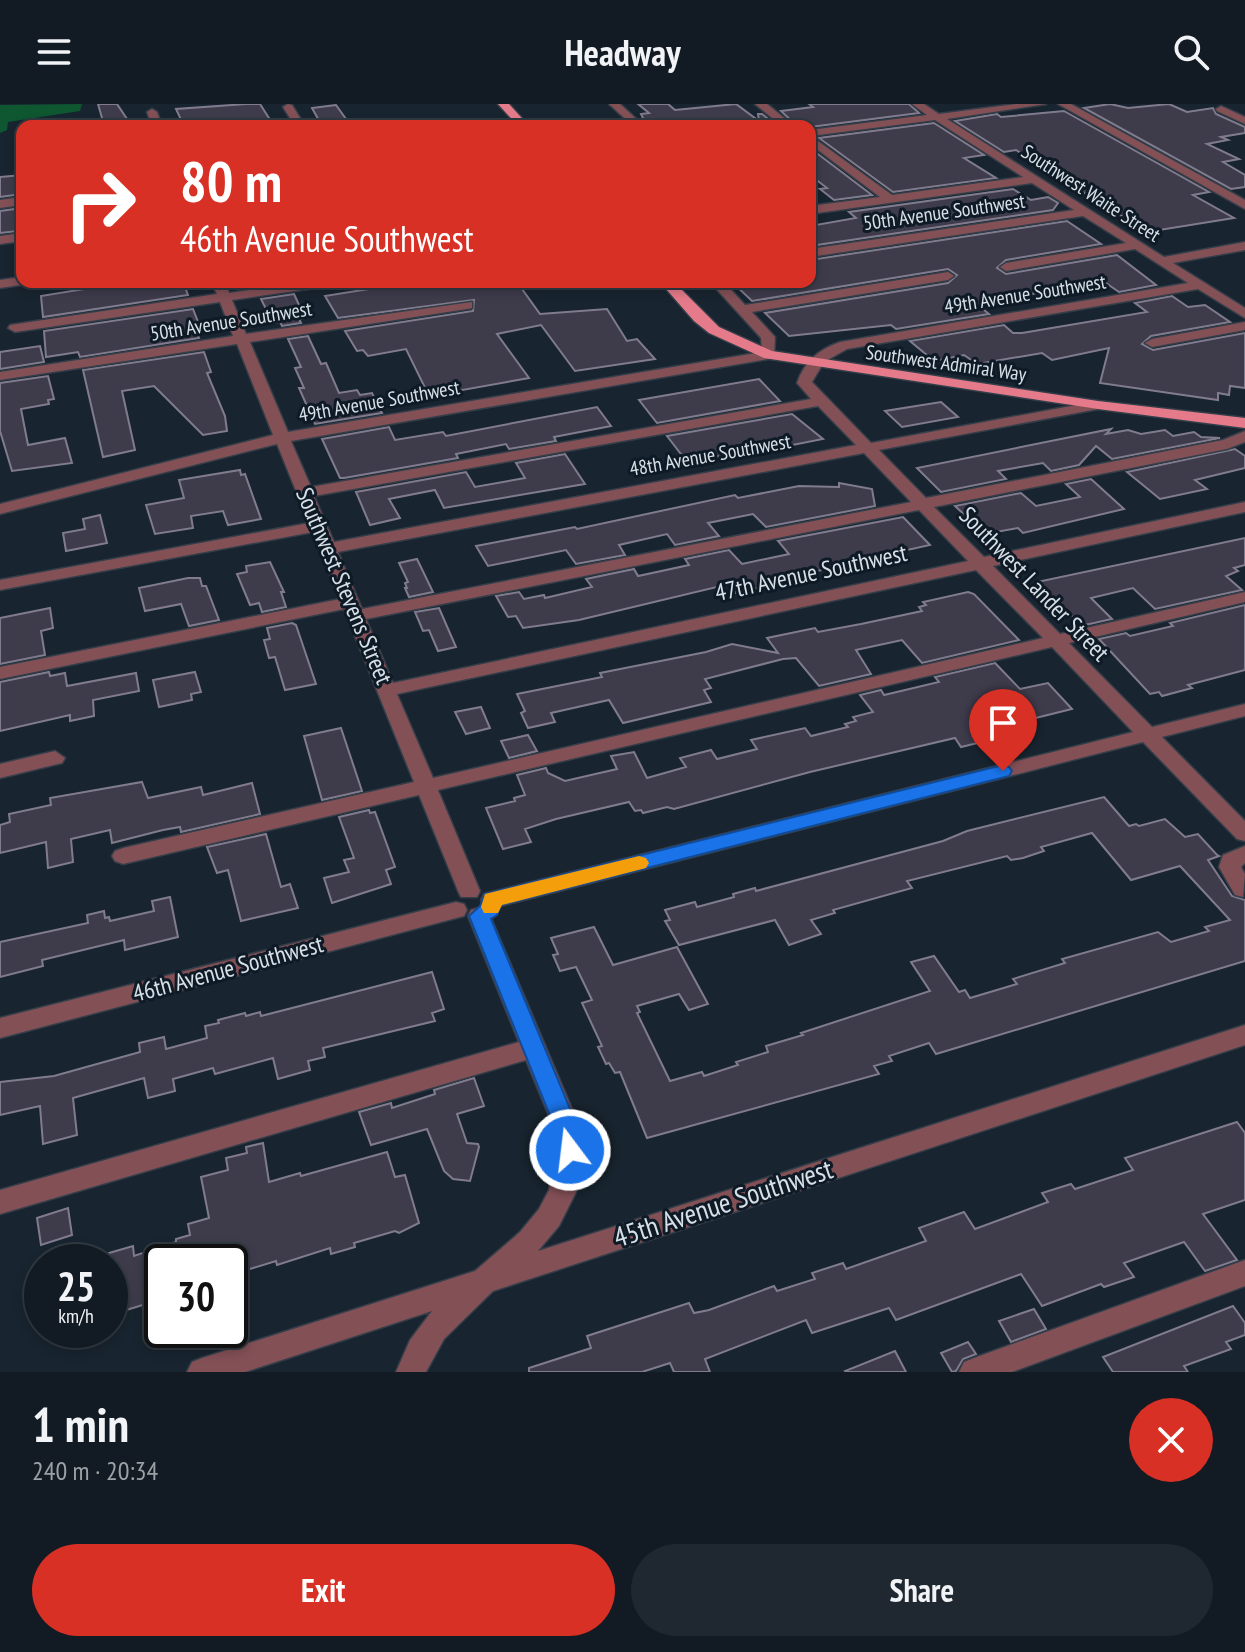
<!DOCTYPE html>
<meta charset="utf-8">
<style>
:root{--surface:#121b23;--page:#1f2830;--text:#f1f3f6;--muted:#9ca1a6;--line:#313941;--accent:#d93025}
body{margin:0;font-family:"PT Sans Narrow",sans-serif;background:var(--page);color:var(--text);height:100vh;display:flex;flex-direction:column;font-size:30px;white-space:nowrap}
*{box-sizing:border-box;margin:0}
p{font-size:26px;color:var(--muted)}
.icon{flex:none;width:44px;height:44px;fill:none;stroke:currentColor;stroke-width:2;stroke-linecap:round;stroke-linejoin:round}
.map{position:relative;height:1268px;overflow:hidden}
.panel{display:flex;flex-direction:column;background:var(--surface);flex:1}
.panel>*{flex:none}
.top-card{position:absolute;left:16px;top:16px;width:800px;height:168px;border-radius:16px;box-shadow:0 4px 12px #0003,0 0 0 2px var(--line);background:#d93025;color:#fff;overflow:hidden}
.speed{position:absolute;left:24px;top:1140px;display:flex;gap:16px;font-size:40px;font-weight:700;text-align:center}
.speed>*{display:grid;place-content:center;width:104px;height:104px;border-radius:50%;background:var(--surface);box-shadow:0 4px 12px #0003,0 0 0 2px var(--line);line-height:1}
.speed small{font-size:20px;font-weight:400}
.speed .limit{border:4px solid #111;border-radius:12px;background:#fff;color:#111}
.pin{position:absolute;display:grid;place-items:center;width:68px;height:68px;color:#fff;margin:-82px -34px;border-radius:50% 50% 50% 0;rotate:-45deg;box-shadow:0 0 8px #0007}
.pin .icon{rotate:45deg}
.me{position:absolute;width:88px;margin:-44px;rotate:345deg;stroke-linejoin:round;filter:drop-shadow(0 0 6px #0008)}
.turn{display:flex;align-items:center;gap:28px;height:168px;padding:0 32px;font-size:36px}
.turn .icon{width:104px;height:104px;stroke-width:2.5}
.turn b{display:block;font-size:56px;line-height:68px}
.round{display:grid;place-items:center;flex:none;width:84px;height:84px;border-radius:42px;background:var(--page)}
.overview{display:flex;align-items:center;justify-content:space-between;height:136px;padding:0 32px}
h1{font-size:48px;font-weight:700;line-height:60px}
.button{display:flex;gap:16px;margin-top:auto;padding:16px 32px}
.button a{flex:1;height:92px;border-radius:48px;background:var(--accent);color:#fff;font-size:32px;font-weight:700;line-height:92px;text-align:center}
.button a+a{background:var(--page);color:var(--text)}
header{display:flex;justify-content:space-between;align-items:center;height:104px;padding:0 32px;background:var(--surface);font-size:36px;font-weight:700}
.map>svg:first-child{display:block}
</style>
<header><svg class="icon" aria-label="menu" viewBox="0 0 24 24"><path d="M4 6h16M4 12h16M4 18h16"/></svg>Headway<svg class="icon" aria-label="search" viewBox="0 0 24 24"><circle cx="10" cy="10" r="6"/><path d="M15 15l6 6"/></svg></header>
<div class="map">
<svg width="1245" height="1268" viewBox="0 0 1245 1268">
<rect width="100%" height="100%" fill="#18242f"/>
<polygon fill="#0e5731" points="82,0 80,7 8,18 7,26 0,29 0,1"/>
<g fill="#3e3b4b" stroke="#807c8e" stroke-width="2">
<polygon points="98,0 117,0 129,18 104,21"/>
<polygon points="246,0 260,0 274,22 184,22 176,5"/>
<polygon points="638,0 668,0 675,6 736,0 759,17 758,10 762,10 777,22 647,22 641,10 649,9"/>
<polygon points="809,0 909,0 919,9 810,23 797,22 781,7 813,3"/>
<polygon points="1110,0 1128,4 1169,0 1187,8 1213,4 1216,10 1245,23 1245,29 1221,33 1228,36 1207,40 1239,55 1223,58 1245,71 1245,83 1231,85 1084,4"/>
<polygon points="336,1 351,22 322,22 312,4"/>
<polygon points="1064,7 1209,88 1193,91 1234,114 1147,128 1016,46 1004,48 955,17 997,10 1001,13"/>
<polygon points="934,19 984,51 964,54 996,74 893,88 819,34"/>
<polygon points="810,44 872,91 834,96 820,85 827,84 810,71"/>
<polygon points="22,71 22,90 0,93 0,73"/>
<polygon points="1013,85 1031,96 1048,93 1058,99 1053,106 810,142 810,122 856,114 849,108"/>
<polygon points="22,104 22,119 16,119 18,127 0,129 0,107"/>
<polygon points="1067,117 1101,140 1006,156 997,164 1006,170 1117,151 1156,181 1119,188 1103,177 977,200 989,210 896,225 891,221 789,232 765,209 948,179 957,171 948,165 752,197 732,178 810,178 810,156"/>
<polygon points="127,178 183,178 188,191 43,213 41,192"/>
<polygon points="371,178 414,178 418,184 458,178 482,178 484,181 517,178 540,210 607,205 627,237 637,235 655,255 575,267 541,221 497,230 529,274 429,292 406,245 368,252 363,246 357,247 345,227 473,207 474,196 338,214 325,192 375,184"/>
<polygon points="294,190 305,214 299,215 301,219 282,222 280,218 273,219 261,195"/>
<polygon points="1172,192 1188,203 1205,201 1230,218 1151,232 1142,240 1153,246 1245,229 1245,284 1230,282 1229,291 1218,289 1218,296 1100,279 1109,244 1052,256 1042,249 977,260 964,251 934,257 910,237 1004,221 1013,229 1022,229 1147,208 1135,199"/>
<polygon points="193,205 202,228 197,228 199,234 80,253 78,248 46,253 44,227"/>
<polygon points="308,232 321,260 326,259 339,289 357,286 360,291 372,289 382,309 315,320 299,284 304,284 295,264 301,263 288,235"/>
<polygon points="40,242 44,258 0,265 0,248"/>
<polygon points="204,248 211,268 207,269 225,312 227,327 203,331 154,282 122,287 135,346 103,353 83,266"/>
<polygon points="48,272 54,295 48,296 49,300 21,305 28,341 65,334 72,359 12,367 0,327 0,279"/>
<polygon points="759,275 780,297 657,319 639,296"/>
<polygon points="941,298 958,313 902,323 885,307"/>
<polygon points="597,303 611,322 554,333 556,337 509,345 506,340 456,350 458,354 344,374 340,374 322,335 389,323 395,336 443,328 446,332"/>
<polygon points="792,310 823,335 721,355 718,352 687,358 667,332"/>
<polygon points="1111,325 1106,330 1128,326 1141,330 1165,326 1173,332 1194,328 1201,333 1220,334 1112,355 1096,342 1079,361 1051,367 1043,359 998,367 1006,375 941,388 917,364"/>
<polygon points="1235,345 1245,352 1245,364 1195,376 1207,385 1160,395 1127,368"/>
<polygon points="565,350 585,380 444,404 435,386 389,395 400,414 370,421 356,388 466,368 475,383 525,374 516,359"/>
<polygon points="240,366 241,371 245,370 261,415 228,421 223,407 191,412 193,424 155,430 146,401 184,394 179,376"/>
<polygon points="1091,375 1124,405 1023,429 1018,424 985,430 955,402 1021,389 1036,402 1080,393 1066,380"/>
<polygon points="839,379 872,385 875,402 766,423 753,410 708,419 719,432 675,441 667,430 619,441 625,451 576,460 566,446 488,462 476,442 575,423 577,425 735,391 738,394 799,382 839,383"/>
<polygon points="100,411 107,439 66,447 63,429 85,425 83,415"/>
<polygon points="903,413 930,441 871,454 874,457 799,470 802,474 736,489 729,480 579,516 523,524 516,512 508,513 496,492 519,488 524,495 544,491 545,494 592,483 586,475 634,465 638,472 689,461 685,455 729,446 742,460 789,450 778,437"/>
<polygon points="1245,434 1245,461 1234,464 1238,467 1226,472 1242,486 1155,505 1133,484 1091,494 1112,515 1085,521 1081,521 1037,478"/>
<polygon points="417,455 433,488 409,493 405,484 407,484 405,479 408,478 399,459"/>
<polygon points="270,458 284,488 281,488 286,503 262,508 259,499 250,501 237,470 247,468 246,462"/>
<polygon points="188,474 200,474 202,482 206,482 219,516 189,522 181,500 145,507 139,484"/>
<polygon points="968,488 974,490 1019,536 922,559 902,536 856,546 871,570 819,582 796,554 783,555 705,575 711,584 704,586 711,598 623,619 609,596 551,609 555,618 528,624 521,609 525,607 517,590 602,573 600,569 706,548 732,540 778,549 767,534 815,524 818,528 861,520 922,507 919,503 926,501 923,498"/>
<polygon points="1245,501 1245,566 1188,581 1192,584 1162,592 1159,588 1150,590 1099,535 1126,529 1130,532 1173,522 1170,519"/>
<polygon points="50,504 53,524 41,527 45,551 0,560 0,514"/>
<polygon points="439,504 456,543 438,547 429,526 423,527 415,508"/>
<polygon points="292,519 296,521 316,580 285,586 275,553 269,554 264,536 270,535 267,524"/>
<polygon points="995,559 1020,585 1048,579 1072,605 979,628 986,637 961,643 955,634 810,668 674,705 667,703 643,709 641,706 635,707 629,698 556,715 525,725 531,738 503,745 486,704 515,697 514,694 525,691 517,671 546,664 548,669 565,677 617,665 611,652 634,648 647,674 686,663 680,654 711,646 717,655 757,645 751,636 805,624 811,632 848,623 845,620 856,617 853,613 873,608 860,591 881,586 884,591 939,578 935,573"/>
<polygon points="49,568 50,572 65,569 67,582 136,569 139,587 93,596 94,612 70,617 70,611 0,627 0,578"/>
<polygon points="195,568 201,588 191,590 192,596 159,603 153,576"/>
<polygon points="481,603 490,624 466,630 455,608"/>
<polygon points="341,624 362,687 322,696 304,632"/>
<polygon points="528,631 537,647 509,654 501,637"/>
<polygon points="142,678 148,694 201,683 203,691 252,679 260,710 181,728 180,723 163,726 112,739 110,726 71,735 73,758 48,764 46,738 0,749 0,721 10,718 9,710 51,701 50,694"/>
<polygon points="1104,693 1129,722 1136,720 1139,722 1165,715 1185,733 1198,730 1217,751 1219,752 1208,756 1232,792 1245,796 1245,857 936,950 929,939 889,952 892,957 874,962 879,970 647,1034 620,968 615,969 609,959 606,960 598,943 602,942 582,899 592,896 576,863 560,867 553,851 558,850 551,834 594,823 613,861 677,843 708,900 689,906 679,890 637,902 640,908 637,909 670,977 702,968 704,972 738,961 736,958 768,948 766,942 803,931 801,929 930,887 911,858 934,852 959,888 965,886 970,894 1017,880 1013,875 1065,859 1062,855 1158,828 1171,838 1209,827 1205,823 1230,816 1180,762 1131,776 1092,729 1041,743 1044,747 1023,754 1011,756 1007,752 907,777 912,784 833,806 835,809 811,816 821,830 789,841 775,816 679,841 665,817 670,816 665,806 695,798 697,803 734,793 733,790 755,784 756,787 943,737 967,727"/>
<polygon points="369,706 370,709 375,708 395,763 386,766 391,780 332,799 324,774 349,768 344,756 354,754 339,713"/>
<polygon points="266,730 281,783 290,780 298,804 241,817 228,766 217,769 207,743"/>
<polygon points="170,793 178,833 125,846 124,836 42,856 43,862 0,873 0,838 88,819 87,811 104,807 105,814 109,813 110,817 154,807 152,797"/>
<polygon points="432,868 444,905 432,909 435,917 323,944 325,953 308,957 310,966 278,975 273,954 215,970 213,964 173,975 175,987 148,994 144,974 73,994 77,1031 43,1040 40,1002 0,1011 0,978 54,972 140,948 139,939 164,933 166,945 207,934 205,922 219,919 218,916 245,909 246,912 260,908 261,912"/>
<polygon points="474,974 484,1002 457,1010 467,1039 478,1040 479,1043 470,1077 453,1075 444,1067 427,1025 371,1041 359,1008 391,999 392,1004 435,990 434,986"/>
<polygon points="1237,1018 1245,1029 1245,1096 1203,1110 1237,1156 1205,1167 1184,1138 1124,1159 1134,1173 1104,1183 1101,1180 1042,1202 1021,1170 896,1216 889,1204 812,1229 806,1216 705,1255 710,1268 674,1268 670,1259 642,1268 529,1268 529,1264 591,1244 587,1232 689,1199 694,1209 709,1206 774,1182 777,1187 815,1175 812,1169 843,1159 846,1165 926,1137 919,1124 964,1108 975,1125 1048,1098 1042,1089 1071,1080 1075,1085 1133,1066 1125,1054"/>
<polygon points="263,1039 269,1078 300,1069 301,1072 387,1048 395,1073 405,1071 419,1119 399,1129 395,1127 354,1139 355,1143 331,1150 330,1144 277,1161 276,1157 230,1171 230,1158 158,1158 162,1195 117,1209 109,1149 133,1142 134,1152 176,1138 176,1135 190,1131 188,1120 209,1114 201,1073 228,1066 226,1054 247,1049 246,1043"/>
<polygon points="68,1104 72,1131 41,1141 37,1114"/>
<polygon points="1233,1202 1245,1219 1245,1231 1226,1238 1231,1245 1184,1262 1188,1268 1113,1268 1103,1253"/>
<polygon points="1034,1205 1046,1225 1011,1238 999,1217"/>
<polygon points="968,1238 976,1250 963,1255 956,1267 952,1268 941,1249"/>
<polygon points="895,1247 906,1268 846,1268 845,1267"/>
</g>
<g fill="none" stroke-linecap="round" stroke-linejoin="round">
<defs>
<g id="minor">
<polygon points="288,0 292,1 305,22 295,22 283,3"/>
<polygon points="609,0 620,0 644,22 633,22"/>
<polygon points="755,0 767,0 794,22 782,22"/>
<path d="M912 0H924L939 10 1016 0H1046L947 15 1164 153 1245 138V146L1173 159 1245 204V214L1198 185 847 245 824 258 812 278 871 339 1098 297 1105 301 1098 305 879 346 926 394 1223 336 1245 327V338L1227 345 934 403 984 453 1245 398V408L993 462 1060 530 1245 488V498L1069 539 1152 623 1245 600V612L1162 633 1245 717V737L1237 735 1143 638 492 804 484 802 481 796 484 790 492 788 1133 628 1052 543 438 686 480 787 477 793H461L458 787 419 691 123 760 115 757 112 752 115 747 123 744 414 678 344 505 0 575V563L340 495 313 428 0 486V476L309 419 277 340 0 410V400L273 331 237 240 0 276V268L233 232 220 198 15 228 8 224 10 221 217 190 211 178H225L229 189 302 178H336L329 182 232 196 246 230 472 198V204L467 205 250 238 288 328 762 248 761 234 710 178H724L745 201 948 168 954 172 948 176 752 208 775 233 774 254 291 337 311 383 811 295 797 279C804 258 819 245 840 238L1188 179 1135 145 1006 167 1000 163 1006 159 1126 139 1083 112 810 153V145L1074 106 1032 79 810 110V102L880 93 810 40V26L927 11ZM935 16 1023 73 892 91 811 32ZM818 302 856 341 334 438 314 392ZM864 349 911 398 362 505 338 448ZM919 406 968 457 393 579 366 515ZM976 466 1043 534 433 674 397 590Z"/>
<polygon points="1058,0 1071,0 1245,96 1245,105"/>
<polygon points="1221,2 1245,13 1245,20 1217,7 1216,5"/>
<polygon points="152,5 157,8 162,22 152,22 147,8"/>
<polygon points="22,93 22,101 0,104 0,96"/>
<polygon points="22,129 22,137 0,140 0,132"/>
<polygon points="22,173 22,178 27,180 0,184 0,176"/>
<polygon points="1245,218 1245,226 1152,243 1145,239 1152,235"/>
<polygon points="55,647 65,654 62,659 0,674 0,660"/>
<polygon points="1245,742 1245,759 1241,763 1245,770 1243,793 1235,791 1219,763 1223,751"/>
<polygon points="456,798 464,800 467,806 464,812 0,934 0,914"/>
<polygon points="479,804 487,806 490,812 578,1019 582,1057 576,1088 559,1122 538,1147 1245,921 1245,941 493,1187 444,1235 426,1268 396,1268 410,1236 432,1207 245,1268 187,1268 192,1258 202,1254 475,1167 520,1128 539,1105 549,1086 555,1057 552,1019 526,956 0,1110 0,1086 519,938 468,812 471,806"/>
<polygon points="1245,1156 1245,1182 1012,1268 959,1268 964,1258 974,1254"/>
</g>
<g id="major">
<polygon points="498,0 509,0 529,22 518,22"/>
<polygon points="660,178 674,178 719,223 772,247 1098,297 1245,314 1245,324 1098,305 764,254 709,229 694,217"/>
</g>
</defs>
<use href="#minor" stroke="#333e49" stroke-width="3"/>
<use href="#major" stroke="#333e49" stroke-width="3"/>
<use href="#minor" fill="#835056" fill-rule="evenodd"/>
<use href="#major" fill="#e57b8a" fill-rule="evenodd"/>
</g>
<polygon fill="#1a73e8" stroke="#114b97" stroke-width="2" points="1003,661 1009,663 1012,667 1009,672 501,801 497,811 491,815 576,1019 582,1046 579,1053 570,1056 562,1053 553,1019 469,812 480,802 485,790"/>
<polygon fill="#f59e0b" points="639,752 646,754 649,759 646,764 502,801 498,809 484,809 481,803 485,790"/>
<g text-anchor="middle" stroke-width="6" stroke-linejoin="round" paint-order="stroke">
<g font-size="20" fill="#d8e0e7" stroke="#0e1a25">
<text transform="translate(1091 89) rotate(33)" y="7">Southwest Waite Street</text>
<text transform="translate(944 108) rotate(-8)" y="7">50th Avenue Southwest</text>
<text transform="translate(1025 190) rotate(-9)" y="7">49th Avenue Southwest</text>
<text transform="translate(231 217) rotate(-9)" y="7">50th Avenue Southwest</text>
<text transform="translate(946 259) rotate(8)" y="7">Southwest Admiral Way</text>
<text transform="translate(379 297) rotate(-10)" y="7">49th Avenue Southwest</text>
<text transform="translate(710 351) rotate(-10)" y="7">48th Avenue Southwest</text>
</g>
<g font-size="24" fill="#d8e0e7" stroke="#0e1a25">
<text transform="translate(811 469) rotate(-12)" y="8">47th Avenue Southwest</text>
<text transform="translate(1034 480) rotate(46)" y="8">Southwest Lander Street</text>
<text transform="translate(344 482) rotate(67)" y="8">Southwest Stevens Street</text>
<text transform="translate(228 865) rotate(-15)" y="8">46th Avenue Southwest</text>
</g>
<g font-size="28" fill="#d8e0e7" stroke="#0e1a25">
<text transform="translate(723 1099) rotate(-18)" y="10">45th Avenue Southwest</text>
</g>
</g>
</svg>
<div class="speed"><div>25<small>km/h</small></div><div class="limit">30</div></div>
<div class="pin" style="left:1003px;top:667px;background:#d93025"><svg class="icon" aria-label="arrive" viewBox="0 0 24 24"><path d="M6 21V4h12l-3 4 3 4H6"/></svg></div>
<svg class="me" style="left:570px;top:1046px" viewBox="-20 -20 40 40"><circle r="17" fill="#1a73e8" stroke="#fff" stroke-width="3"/><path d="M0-11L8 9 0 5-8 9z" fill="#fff"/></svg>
<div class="top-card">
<div class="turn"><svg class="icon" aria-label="right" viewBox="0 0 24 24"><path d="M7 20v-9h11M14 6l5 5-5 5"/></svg><div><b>80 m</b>46th Avenue Southwest</div></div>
</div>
</div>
<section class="panel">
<div class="overview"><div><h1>1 min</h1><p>240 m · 20:34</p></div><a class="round" style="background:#d93025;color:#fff"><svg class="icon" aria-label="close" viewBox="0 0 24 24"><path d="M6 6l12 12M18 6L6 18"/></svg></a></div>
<div class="button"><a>Exit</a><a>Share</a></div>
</section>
